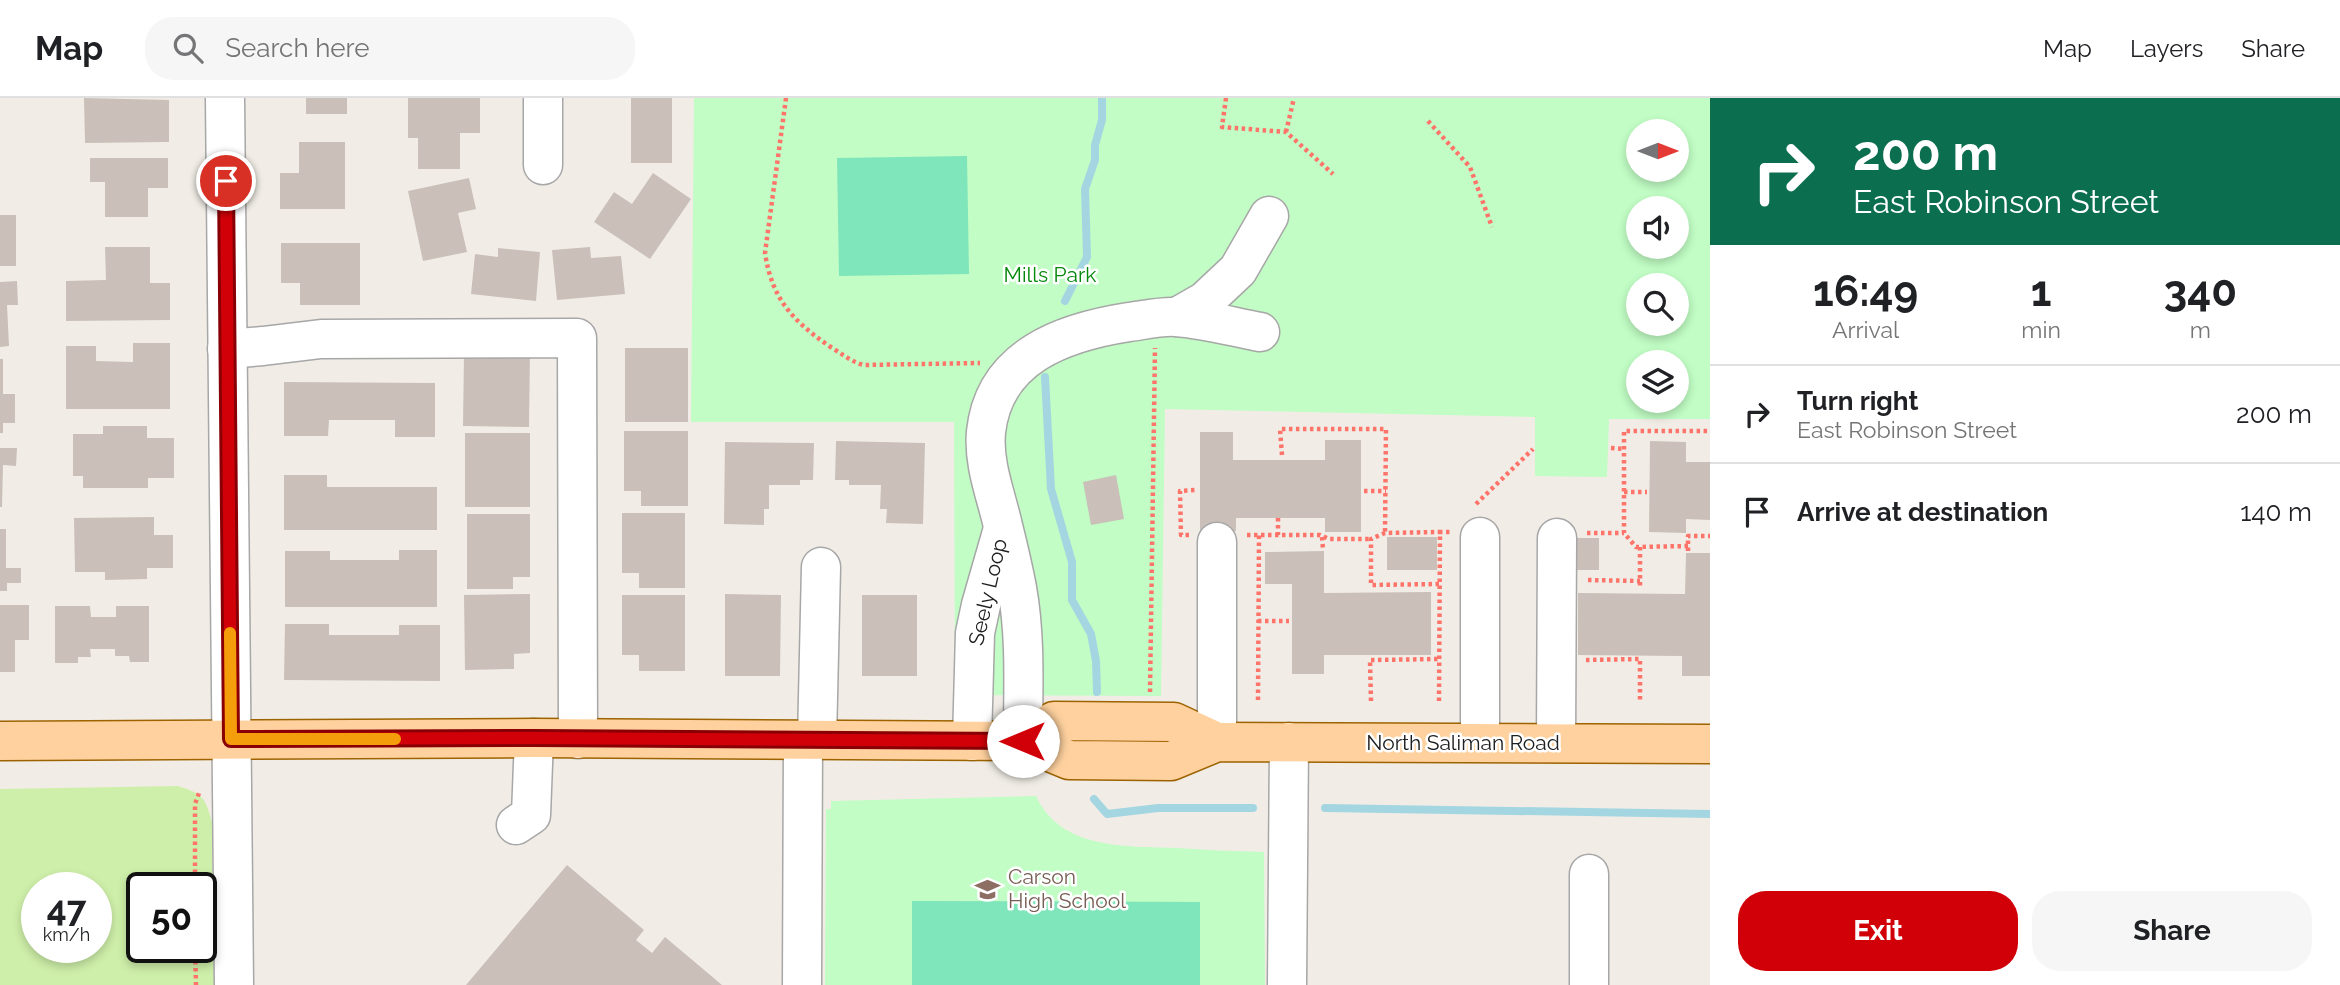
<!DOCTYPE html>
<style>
:root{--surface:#fff;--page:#f6f6f6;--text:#202124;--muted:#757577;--line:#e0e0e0;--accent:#d10008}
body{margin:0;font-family:Raleway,sans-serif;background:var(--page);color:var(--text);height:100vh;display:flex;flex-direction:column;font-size:26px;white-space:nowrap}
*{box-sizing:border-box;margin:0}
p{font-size:23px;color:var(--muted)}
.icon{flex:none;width:38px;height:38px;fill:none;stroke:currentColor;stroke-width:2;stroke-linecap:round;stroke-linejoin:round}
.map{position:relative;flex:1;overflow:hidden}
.panel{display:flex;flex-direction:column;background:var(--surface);width:630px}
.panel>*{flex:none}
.hud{background:#0b6e4f;color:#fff;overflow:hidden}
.needle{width:46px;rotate:90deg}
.controls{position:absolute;left:1626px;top:21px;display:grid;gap:14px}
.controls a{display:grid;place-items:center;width:63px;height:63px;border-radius:50%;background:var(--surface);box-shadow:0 4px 10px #0003;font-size:35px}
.speed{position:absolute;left:21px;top:774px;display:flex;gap:14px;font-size:35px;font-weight:700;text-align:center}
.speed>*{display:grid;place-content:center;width:91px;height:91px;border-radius:50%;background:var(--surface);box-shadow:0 4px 10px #0003;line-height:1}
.speed small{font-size:18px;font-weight:400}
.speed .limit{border:4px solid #111;border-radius:10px;background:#fff;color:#111}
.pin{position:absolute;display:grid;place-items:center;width:60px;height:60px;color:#fff;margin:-30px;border:4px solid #fff;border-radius:50%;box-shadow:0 2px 7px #0007}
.me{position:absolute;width:77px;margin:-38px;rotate:270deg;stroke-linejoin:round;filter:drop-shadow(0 0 5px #0008)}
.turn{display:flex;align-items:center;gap:24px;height:147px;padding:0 28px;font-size:32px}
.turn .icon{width:91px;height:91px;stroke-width:2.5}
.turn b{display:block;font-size:49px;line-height:60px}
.eta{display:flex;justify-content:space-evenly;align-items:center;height:119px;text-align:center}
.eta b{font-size:42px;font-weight:700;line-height:49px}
.primary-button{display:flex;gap:14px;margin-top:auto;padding:14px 28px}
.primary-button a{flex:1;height:80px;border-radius:28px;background:var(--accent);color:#fff;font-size:28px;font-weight:700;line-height:80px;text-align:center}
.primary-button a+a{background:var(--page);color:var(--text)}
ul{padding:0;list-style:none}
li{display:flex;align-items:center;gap:21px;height:98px;padding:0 28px;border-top:2px solid var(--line)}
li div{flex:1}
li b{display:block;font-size:26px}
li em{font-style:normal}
header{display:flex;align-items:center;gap:42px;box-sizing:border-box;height:98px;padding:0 35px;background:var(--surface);border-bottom:2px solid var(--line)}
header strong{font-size:33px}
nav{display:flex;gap:38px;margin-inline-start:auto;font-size:24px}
.search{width:490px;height:63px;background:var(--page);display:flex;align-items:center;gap:18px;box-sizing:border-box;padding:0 24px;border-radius:28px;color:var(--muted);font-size:26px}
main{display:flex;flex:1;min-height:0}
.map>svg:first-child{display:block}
</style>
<header>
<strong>Map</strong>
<div class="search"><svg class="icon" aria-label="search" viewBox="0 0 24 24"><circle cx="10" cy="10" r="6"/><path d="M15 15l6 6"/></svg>Search here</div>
<nav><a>Map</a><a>Layers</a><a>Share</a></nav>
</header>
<main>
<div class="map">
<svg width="1710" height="887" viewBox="0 0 1710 887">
<rect width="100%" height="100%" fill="#f1ede6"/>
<path fill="#ceefa9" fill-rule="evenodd" d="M178 688C203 696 205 699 212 724L214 887H0V691ZM37 789H96V849H37ZM142 789H201V849H142Z"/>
<g fill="#c1fdc4" fill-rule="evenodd">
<path d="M694 0H1710V321H1609L1607 379 1535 378V319L1165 311 1161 598 955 597 954 324H691ZM1638 33H1676V72H1638ZM1638 110H1676V149H1638ZM1638 187H1676V226H1638ZM1638 264H1676V303H1638Z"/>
<path d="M1036 698C1061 752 1126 748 1176 750 1205 752 1234 753 1264 754L1265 887H825L826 711H831V703Z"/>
</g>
<g fill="#7fe5ba">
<polygon points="967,58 969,176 839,178 837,60"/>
<polygon points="912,803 1200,804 1200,887 912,887"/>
</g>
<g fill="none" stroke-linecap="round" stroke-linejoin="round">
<g stroke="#a4d6e2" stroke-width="8">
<polyline points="1065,203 1087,159 1085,91 1095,62 1095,47 1102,22 1102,0"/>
<polyline points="1045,279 1051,391 1072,464 1072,502 1091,536 1096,563 1097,594"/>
<polyline points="1094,701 1107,716 1158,710 1253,710"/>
<polyline points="1325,710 1710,716"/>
</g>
</g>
<g fill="#cabfb9">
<polygon points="84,0 169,2 169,44 85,45"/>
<rect x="306" y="0" width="41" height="16"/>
<polygon points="408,0 480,0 480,35 460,35 460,71 418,71 418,40 408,40"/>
<rect x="631" y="0" width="41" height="65"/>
<polygon points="299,44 345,44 345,111 280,111 280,75 299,75"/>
<polygon points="90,60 168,60 168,90 148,90 148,119 105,119 105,84 90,84"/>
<polygon points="653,75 691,101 650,161 594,124 614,94 632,106"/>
<polygon points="469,80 476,111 458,115 467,154 423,163 408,93"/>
<rect x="0" y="117" width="16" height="51"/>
<polygon points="281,145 360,145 360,207 300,207 300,185 281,185"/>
<polygon points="105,149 150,149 150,185 170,185 170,222 66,223 66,183 106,182"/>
<polygon points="590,149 591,160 621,158 625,196 557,202 552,152"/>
<polygon points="498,150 540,154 536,203 471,196 475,156 498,159"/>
<polygon points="17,183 18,207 7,207 9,248 0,249 0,184"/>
<polygon points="133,245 170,245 170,311 66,311 66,248 96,248 96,263 133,264"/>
<rect x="625" y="250" width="63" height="74"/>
<polygon points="464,254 530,254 529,329 463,328"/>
<polygon points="0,261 3,261 3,296 15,296 15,325 3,325 3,335 0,335"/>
<polygon points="284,284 435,285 435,339 395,339 395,322 329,322 328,338 284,338"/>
<polygon points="103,328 147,328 147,340 174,340 174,380 148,380 148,390 83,390 83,378 73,378 73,336 103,336"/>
<polygon points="624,333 688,333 688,408 641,408 641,393 624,393"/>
<polygon points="1200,334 1233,334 1233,362 1325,362 1325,342 1361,342 1361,434 1325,434 1325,420 1236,420 1236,433 1200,432"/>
<rect x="465" y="335" width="65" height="74"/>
<polygon points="836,343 925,345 923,426 886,425 887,411 880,411 881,387 849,387 849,382 835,382"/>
<polygon points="1650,343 1686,344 1686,364 1710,364 1710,422 1686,421 1686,435 1649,434"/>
<polygon points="725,344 814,345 813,382 800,382 800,387 769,387 769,411 764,411 764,427 724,426"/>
<polygon points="0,350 17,350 16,368 3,367 2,409 0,409"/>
<polygon points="284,377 327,377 327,389 437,389 437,432 284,432"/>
<polygon points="1116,377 1124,421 1091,427 1083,384"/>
<polygon points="622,415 685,415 685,490 639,490 639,475 622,475"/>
<polygon points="467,416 530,416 530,479 513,479 513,491 467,491"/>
<polygon points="154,419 154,437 173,437 173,470 147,470 147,481 105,482 105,474 75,474 74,420"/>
<polygon points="0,431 6,431 6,470 21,470 21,485 7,485 7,493 0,493"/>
<rect x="1387" y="439" width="50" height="33"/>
<rect x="1575" y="440" width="24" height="32"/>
<polygon points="399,452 437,452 437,509 285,509 285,453 330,453 330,462 399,462"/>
<polygon points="1324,453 1324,495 1431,494 1431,557 1324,557 1324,576 1292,576 1292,486 1265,486 1265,454"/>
<polygon points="1686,455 1710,455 1710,578 1682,578 1682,558 1578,557 1578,495 1685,496"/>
<polygon points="530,496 530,555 514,556 514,571 465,572 464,497"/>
<polygon points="725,496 781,497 780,578 725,578"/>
<polygon points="622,497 685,497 685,573 639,573 639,557 622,557"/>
<rect x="862" y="497" width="55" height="81"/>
<polygon points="0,507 29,507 29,542 15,542 15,574 0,574"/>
<polygon points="55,508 90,508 91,519 116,519 116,508 149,508 149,564 130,564 129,558 115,558 115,551 90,551 91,559 78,559 78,565 55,565"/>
<polygon points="285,526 329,526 329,537 399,537 399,527 440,527 440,583 284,582"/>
<polygon points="567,767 644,832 636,842 652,855 665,839 722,887 466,887"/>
</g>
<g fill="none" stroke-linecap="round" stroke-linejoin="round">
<defs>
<g id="minor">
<polyline points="225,0 234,887"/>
<polyline points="543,67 543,0"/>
<polyline points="1177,219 1205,203 1238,172 1269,118"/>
<polyline points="227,251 263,248 321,241 577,240 578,641"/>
<polyline points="817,642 821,469"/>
<polyline points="972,643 975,535 981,507 1002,434"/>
<path d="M1023 643C1023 592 1026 540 1017 490 1013 469 1008 448 1003 428 996 397 983 366 986 334 994 258 1064 234 1129 224 1144 222 1161 218 1176 219 1204 221 1233 229 1260 234"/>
<polyline points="1217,644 1217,444"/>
<polyline points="1480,644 1480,439"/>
<polyline points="1556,645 1557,440"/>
<polyline points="516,727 531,717 534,640"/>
<polyline points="1589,776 1589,887"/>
<polyline points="802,887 803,642"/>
<polyline points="1287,887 1289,644"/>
</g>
<g id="major">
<polyline points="0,643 534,640 1023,643 1069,662 1171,663 1217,644 1710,646"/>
<polyline points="1023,643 1054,623 1174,624 1217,644"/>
</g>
</defs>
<use href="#minor" stroke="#a7a7a7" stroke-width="41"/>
<use href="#major" stroke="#9d6300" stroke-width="41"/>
<g stroke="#ff746a" stroke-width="4.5" stroke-dasharray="3.5 3.5" stroke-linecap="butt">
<path d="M786 0 765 155C772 201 792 222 829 248 841 255 850 263 863 267L980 265"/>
<polyline points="1226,0 1222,29 1286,34 1333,76"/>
<polyline points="1428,23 1470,69 1492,129"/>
<polyline points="1286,34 1294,0"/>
<polyline points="1611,350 1624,351"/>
<polyline points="1282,357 1280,331 1386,331 1385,435"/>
<polyline points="1364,393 1386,393"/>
<polyline points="1624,394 1647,394"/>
<polyline points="1476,406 1533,351"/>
<polyline points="1278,420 1278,437"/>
<polyline points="1587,435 1624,435"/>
<polyline points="1189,437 1181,437 1180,393 1196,392"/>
<polyline points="1247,437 1320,437 1329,441 1371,441"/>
<polyline points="1322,439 1323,451"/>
<polyline points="1688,448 1636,449 1624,435 1624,333 1710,333"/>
<polyline points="1640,449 1640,491"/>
<polyline points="1688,453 1688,438 1710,438"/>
<polyline points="1588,482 1640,483"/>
<polyline points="1439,486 1371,487 1371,441 1385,435 1440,434"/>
<polyline points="1258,523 1289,523"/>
<polyline points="1586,562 1640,561 1640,605"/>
<polyline points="1150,594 1155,250"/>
<polyline points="1258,602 1259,437"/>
<polyline points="1371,603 1370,562 1439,561"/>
<polyline points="1439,603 1440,434 1450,434"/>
<polyline points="195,789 195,706 199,695"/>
<polyline points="195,849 196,887"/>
</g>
<use href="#minor" stroke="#fff" stroke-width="38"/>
<use href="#major" stroke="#ffd19e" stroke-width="38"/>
</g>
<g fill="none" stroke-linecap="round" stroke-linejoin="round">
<defs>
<polyline id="route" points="226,83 231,641 534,640 1023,643"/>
</defs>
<use href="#route" stroke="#880005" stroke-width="18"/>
<use href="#route" stroke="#d10008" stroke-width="12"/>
<polyline stroke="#f59e0b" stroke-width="12" points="230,535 231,641 395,641"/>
</g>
<defs>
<symbol id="school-bare" viewBox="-9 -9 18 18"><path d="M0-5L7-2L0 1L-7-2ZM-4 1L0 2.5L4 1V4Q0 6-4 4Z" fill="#8d6e63" stroke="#fff" stroke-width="2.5" paint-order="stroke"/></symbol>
</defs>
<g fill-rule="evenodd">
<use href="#school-bare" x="970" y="774" width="35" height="35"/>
</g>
<g text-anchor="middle" stroke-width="5" stroke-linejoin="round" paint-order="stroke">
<g font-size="21" fill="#04890a" stroke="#fff">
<text x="1050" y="184">Mills Park</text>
</g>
<g font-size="21" fill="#202020" stroke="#fff">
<text transform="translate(988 494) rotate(-77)" y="7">Seely Loop</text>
<text x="1463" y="652">North Saliman Road</text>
</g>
<g font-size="21" fill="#785e54" stroke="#fff" text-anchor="start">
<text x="1008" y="786">Carson<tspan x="1008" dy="24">High School</tspan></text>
</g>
</g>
</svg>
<div class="controls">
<a><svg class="needle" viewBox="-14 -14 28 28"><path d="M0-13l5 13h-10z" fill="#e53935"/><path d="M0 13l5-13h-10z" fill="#757577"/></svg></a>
<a><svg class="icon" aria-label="sound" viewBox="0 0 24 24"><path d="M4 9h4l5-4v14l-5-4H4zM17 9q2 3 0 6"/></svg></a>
<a><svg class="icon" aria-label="search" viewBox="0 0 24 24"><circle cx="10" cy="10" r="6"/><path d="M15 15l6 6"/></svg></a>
<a><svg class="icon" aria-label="layers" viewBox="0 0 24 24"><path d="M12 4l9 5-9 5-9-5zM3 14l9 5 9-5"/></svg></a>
</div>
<div class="speed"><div>47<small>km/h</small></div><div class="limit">50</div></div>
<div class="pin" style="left:226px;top:83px;background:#d93025"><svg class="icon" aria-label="arrive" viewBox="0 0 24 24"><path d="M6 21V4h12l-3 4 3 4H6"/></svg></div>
<svg class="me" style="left:1023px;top:643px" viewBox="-20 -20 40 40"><circle r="19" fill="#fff"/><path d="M0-13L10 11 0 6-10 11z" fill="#d10008"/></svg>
</div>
<section class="panel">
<div class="hud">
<div class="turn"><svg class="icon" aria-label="right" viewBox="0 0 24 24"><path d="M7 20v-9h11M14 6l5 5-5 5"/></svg><div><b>200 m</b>East Robinson Street</div></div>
</div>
<div class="eta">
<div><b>16:49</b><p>Arrival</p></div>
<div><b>1</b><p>min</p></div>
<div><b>340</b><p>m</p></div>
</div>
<ul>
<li><svg class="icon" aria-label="right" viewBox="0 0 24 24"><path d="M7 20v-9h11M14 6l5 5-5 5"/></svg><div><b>Turn right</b><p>East Robinson Street</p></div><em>200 m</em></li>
<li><svg class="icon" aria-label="arrive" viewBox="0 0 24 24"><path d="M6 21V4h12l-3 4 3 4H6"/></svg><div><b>Arrive at destination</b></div><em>140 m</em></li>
</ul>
<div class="primary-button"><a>Exit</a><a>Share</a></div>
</section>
</main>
